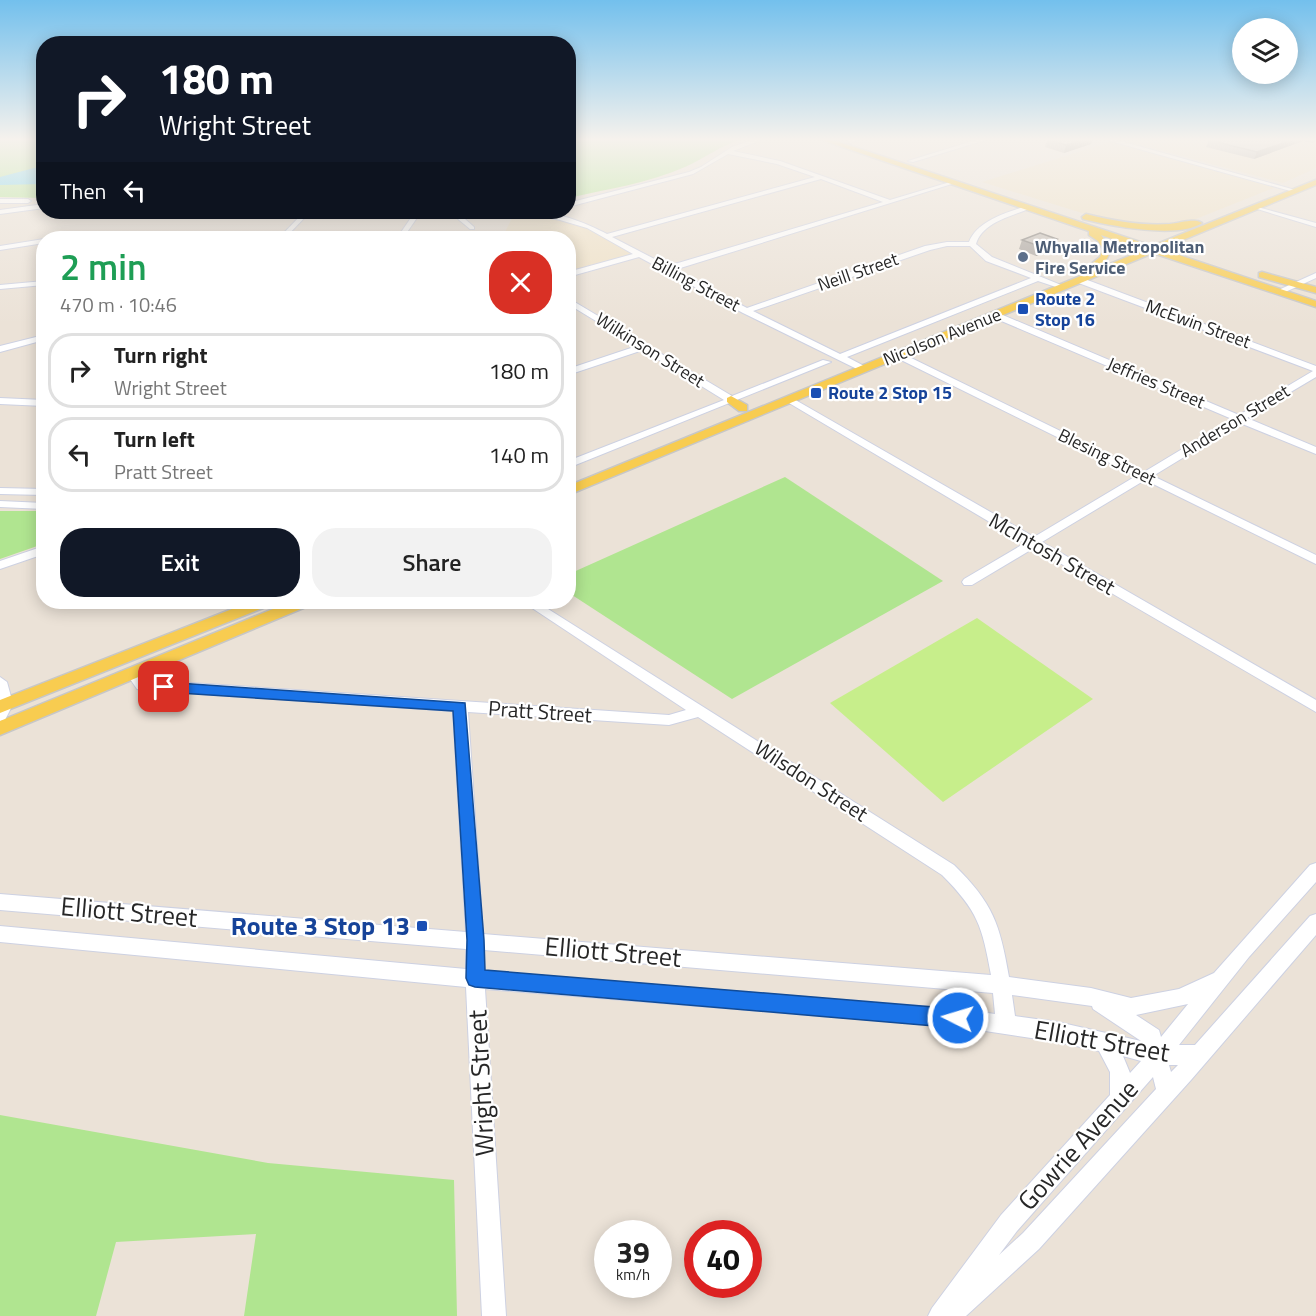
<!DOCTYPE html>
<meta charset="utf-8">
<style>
:root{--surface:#fff;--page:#f2f2f2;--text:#222;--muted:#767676;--line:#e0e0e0;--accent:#111827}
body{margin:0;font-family:"Titillium Web",sans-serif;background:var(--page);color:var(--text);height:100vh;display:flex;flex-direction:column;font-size:22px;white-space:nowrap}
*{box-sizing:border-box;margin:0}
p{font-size:20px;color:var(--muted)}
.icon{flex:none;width:33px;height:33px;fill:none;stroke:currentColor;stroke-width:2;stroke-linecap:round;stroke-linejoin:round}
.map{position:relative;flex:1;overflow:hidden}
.drawer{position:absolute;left:36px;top:231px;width:540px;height:378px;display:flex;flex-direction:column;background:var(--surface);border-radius:24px;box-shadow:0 3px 15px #0003}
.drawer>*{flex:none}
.banner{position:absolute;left:36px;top:36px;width:540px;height:183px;border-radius:24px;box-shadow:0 3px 15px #0003;background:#111827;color:#fff;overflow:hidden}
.tools{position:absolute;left:1232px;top:18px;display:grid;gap:12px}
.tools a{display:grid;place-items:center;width:66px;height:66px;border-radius:50%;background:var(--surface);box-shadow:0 3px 15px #0003;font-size:30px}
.speed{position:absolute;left:594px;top:1220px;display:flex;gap:12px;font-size:30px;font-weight:700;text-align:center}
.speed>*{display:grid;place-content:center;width:78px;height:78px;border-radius:50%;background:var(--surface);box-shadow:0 3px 15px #0003;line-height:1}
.speed small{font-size:15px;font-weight:400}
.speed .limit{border:9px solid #d22;background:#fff;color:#111}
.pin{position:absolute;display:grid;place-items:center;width:51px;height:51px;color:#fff;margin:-26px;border-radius:12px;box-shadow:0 3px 9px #0006}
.me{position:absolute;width:66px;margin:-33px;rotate:275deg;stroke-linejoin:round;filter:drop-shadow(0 0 4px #0008)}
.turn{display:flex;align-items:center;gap:21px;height:126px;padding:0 24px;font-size:27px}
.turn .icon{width:78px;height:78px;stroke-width:2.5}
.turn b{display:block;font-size:42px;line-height:51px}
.then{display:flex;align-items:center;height:57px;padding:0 24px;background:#0003;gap:12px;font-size:22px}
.round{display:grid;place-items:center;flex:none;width:63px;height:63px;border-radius:24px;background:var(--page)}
.overview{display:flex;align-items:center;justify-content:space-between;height:102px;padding:0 24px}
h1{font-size:36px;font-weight:600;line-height:45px;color:#1e9e55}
.primary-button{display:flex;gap:12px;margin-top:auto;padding:12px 24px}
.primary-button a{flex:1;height:69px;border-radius:24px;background:var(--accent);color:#fff;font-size:24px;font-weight:600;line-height:69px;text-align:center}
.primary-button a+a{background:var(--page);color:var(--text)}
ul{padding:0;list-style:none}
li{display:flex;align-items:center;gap:18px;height:75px;margin:0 12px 9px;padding:0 12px;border:3px solid var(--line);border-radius:24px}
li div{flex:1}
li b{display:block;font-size:22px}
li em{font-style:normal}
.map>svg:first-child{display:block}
</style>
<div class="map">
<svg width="1316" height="1316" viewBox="0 0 1316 1316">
<rect width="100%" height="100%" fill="#ebe2d7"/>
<g fill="#eee0c5">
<polygon points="1119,139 1316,139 1316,168 1283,183"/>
<polygon points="1110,142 1276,187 1181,225 1167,227 1111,222 982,182"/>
<polygon points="515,212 558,219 587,228 638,253 569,273 568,238 502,238"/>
</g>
<g fill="#b0e590">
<polygon points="0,139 43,139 43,198 0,197"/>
<path d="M743 139C721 145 705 158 685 167 649 183 607 189 569 198V139Z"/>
<polygon points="785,477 943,581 732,699 569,593 569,574"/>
<polygon points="0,511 43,511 43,544 0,559"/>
<polygon points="0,1115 268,1163 454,1180 457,1316 244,1316 256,1234 116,1242 96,1316 0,1316"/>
</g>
<polygon fill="#c7ee8b" points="977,618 1093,699 943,802 830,703"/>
<polygon fill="#63d2f4" points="34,168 42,168 39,174 43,174 43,184 0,185 0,177"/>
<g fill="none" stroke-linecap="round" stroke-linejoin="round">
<defs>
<g id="minor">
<path d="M755 139H764L733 151 780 161 890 200 950 182 955 183 674 270 747 308 925 246 947 242H969C977 221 1007 212 1027 206L1029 209C1011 216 982 223 976 244L992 257 1066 287 1062 289 1038 281 847 357 866 367V371L863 372 743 313 639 257 568 277V272L633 254 587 228 560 220 522 212C550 209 582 221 607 234L815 177 777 164 728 154 693 174 568 207V203L689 172 701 167 732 147ZM821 179 883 202 668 266 612 237ZM947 246H970L986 261 1031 278 840 354 753 311 930 250Z"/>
<polygon points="849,139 858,139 850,143 847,141"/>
<polygon points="979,139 989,139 913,162 908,161"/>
<polygon points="1103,139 1113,139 1299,191 1294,192"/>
<polygon points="0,199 28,199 31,201 28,203 0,203"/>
<polygon points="44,204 44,208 0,214 0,210"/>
<polygon points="1254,206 1316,223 1316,227 1254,208"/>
<polygon points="304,212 310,212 285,238 279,238"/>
<polygon points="415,212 421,212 403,238 397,238"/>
<polygon points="463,212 469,212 465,219 474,227 474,229 470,229 458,219"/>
<polygon points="44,239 44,243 0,250 0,246"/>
<polygon points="1316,273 1316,278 1281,294 1274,292"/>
<polygon points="1076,278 1082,278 1316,366 1316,377 1247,418 1316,447 1316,454 1240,423 1153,476 1316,555 1316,564 1145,480 1042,542 1316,700 1316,712 1034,548 972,585 964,585 962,582 964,579 1025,543 784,400 792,398 1034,537 1136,476 895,357 895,353 901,353 1144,472 1232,419 992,317 992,313 998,313 1239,415 1313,371 1076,282"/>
<polygon points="44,281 44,285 0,289 0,285"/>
<polygon points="568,298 732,396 823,360 831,362 568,468 568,461 724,400 643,350 568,375 568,369 637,346 568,304"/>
<polygon points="44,335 44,340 0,352 0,346"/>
<polygon points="0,398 44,400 44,406 0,404"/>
<polygon points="0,488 44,489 44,495 0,494"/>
<polygon points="0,501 44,503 44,509 0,507"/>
<polygon points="44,546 44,554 0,569 0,561"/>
<path d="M523 602H537L954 865C993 903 1000 924 1009 977L1091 988 1131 998 1179 989 1214 973 1310 865 1316 863V882L1249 957 1179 1045H1195L1310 916 1316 914V935L1191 1080 1039 1249 966 1316H928L932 1308 1001 1215 1110 1095V1072L1099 1051 1058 1042 959 1027 485 989 506 1316H482L466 987 0 942V926L466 969V949L0 910V894L466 932 453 711 142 690 137 689 126 673 128 670H138L146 680 669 715 686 710ZM468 712 669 725 698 717 942 875C978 911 982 926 991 975L483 934ZM484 950 993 993 995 1014 959 1009 484 971ZM1012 995 1092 1006 1093 1009 1141 1041 1058 1022 1015 1016ZM1188 1004 1161 1037 1159 1030 1136 1015ZM1123 1056 1141 1061 1130 1073ZM1169 1065H1178L1171 1072ZM1153 1077 1156 1089 1023 1233 999 1255 1017 1231Z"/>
<polygon points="0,677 7,682 13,704 5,720 0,721"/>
</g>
<g id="major">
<path d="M819 139H830L1152 246 1316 180V185L1161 249 1316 301V307L1153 253 568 495V486L1144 250 1101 235 1111 249C1108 258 1103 269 1092 267L1090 265 1100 257 1103 249 1098 241 1089 235V231Z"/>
<path d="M1086 214C1114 221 1142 226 1170 224 1180 223 1195 218 1202 223 1178 239 1111 226 1083 219L1082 217Z"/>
<polygon points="1262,272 1316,287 1316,293 1259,277 1259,273"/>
<polygon points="731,396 747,405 747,411 739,411 727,402 727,398"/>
<polygon points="250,602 271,602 268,606 0,713 0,700"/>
<polygon points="290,602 311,602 308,606 0,735 0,721"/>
</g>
</defs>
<use href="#minor" stroke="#cdd1e2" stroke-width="2"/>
<use href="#major" stroke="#c7c7c7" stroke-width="3"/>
<use href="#minor" fill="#fff" fill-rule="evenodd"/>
<use href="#major" fill="#f8cc50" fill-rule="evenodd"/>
</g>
<g fill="#aaa49e">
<polygon points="1047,140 1091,144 1064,153 1045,147"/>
<polygon points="1209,140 1316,140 1313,143 1303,141 1254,159 1206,147"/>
<polygon points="1057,239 1054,249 1036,256 1019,249 1022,240"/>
</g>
<g fill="#8b8681">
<polygon points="1083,140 1093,140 1091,144 1064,153 1066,145"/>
<polygon points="1292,140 1303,140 1303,141 1254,159 1257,152"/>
<polygon points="1057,239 1054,249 1036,256 1039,246"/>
</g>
<g fill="#c6bfb8" stroke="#8b8681" stroke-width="1.5">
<polygon points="1048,140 1083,140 1066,145"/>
<polygon points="1209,140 1292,140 1257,152"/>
<polygon points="1040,233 1057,239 1039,246 1022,240"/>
</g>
<linearGradient id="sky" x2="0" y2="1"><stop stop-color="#73c0ed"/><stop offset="0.43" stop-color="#f6f2ed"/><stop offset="1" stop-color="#f6f2ed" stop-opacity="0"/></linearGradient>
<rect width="1316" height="324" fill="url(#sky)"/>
<polygon fill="#1a73e8" stroke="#114b97" stroke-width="1.5" points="164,682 465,703 484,940 485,970 958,1009 965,1011 968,1018 965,1025 958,1028 475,987 469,985 466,978 467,940 453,711 164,692 157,687"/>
<circle fill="#5c6f8a" stroke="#fff" stroke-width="2" cx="1023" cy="257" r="6"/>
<g fill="#1a4fb4" stroke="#fff" stroke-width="2">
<rect x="1017" y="303" width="12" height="12" rx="3"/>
<rect x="810" y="387" width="12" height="12" rx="3"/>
<rect x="416" y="920" width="12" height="12" rx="3"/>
</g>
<g text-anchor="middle" stroke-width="4.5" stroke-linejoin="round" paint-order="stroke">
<g font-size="18" font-weight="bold" fill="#4e5e75" stroke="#fff" text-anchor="start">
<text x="1035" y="253">Whyalla Metropolitan<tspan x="1035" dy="21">Fire Service</tspan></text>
</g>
<g font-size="18" fill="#272727" stroke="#fff">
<text transform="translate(858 272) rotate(-19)" y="6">Neill Street</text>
<text transform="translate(696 284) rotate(28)" y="6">Billing Street</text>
<text transform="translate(1198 324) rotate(20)" y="6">McEwin Street</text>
<text transform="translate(942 337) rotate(-22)" y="6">Nicolson Avenue</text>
<text transform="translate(650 350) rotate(32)" y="6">Wilkinson Street</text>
<text transform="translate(1156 383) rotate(23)" y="6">Jeffries Street</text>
<text transform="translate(1235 421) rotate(-31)" y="6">Anderson Street</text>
<text transform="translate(1107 457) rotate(26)" y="6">Blesing Street</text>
</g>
<g font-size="18" font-weight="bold" fill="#164399" stroke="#fff" text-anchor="start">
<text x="1035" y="305">Route 2<tspan x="1035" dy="21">Stop 16</tspan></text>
<text x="828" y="399">Route 2 Stop 15</text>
</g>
<g font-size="21" fill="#272727" stroke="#fff">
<text transform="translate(1052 554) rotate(30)" y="7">McIntosh Street</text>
<text transform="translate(540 712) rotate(4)" y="7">Pratt Street</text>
<text transform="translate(811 781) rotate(33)" y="7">Wilsdon Street</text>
</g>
<g font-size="26" fill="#272727" stroke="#fff">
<text transform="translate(129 912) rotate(5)" y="9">Elliott Street</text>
<text transform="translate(613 952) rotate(5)" y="9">Elliott Street</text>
<text transform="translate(1102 1041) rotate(10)" y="9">Elliott Street</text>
<text transform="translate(481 1083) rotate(-93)" y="9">Wright Street</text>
<text transform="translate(1078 1145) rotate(-48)" y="9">Gowrie Avenue</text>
</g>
<g font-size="26" font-weight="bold" fill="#164399" stroke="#fff" text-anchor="end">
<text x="410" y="935">Route 3 Stop 13</text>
</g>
</g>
</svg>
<div class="tools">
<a><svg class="icon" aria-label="layers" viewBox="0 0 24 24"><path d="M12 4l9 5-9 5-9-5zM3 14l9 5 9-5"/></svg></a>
</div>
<div class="speed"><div>39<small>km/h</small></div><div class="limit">40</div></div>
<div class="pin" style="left:164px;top:687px;background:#d93025"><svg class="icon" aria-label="arrive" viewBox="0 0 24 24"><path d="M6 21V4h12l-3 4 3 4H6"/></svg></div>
<svg class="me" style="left:958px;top:1018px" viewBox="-20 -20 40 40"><circle r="17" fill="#1a73e8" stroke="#fff" stroke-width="3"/><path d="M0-11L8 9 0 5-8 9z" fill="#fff"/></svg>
<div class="banner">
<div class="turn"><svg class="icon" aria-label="right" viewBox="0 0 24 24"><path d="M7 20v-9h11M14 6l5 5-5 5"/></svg><div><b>180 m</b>Wright Street</div></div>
<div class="then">Then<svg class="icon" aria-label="left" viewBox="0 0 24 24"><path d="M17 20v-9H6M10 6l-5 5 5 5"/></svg></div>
</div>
<section class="drawer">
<div class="overview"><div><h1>2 min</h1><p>470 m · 10:46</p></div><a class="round" style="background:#d93025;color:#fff"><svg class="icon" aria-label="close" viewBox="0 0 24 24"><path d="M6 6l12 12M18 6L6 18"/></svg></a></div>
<ul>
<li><svg class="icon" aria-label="right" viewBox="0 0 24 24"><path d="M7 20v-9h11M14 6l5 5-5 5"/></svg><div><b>Turn right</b><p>Wright Street</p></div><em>180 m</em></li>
<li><svg class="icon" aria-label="left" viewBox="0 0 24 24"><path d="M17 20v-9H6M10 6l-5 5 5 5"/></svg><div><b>Turn left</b><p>Pratt Street</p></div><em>140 m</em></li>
</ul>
<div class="primary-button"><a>Exit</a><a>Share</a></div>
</section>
</div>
